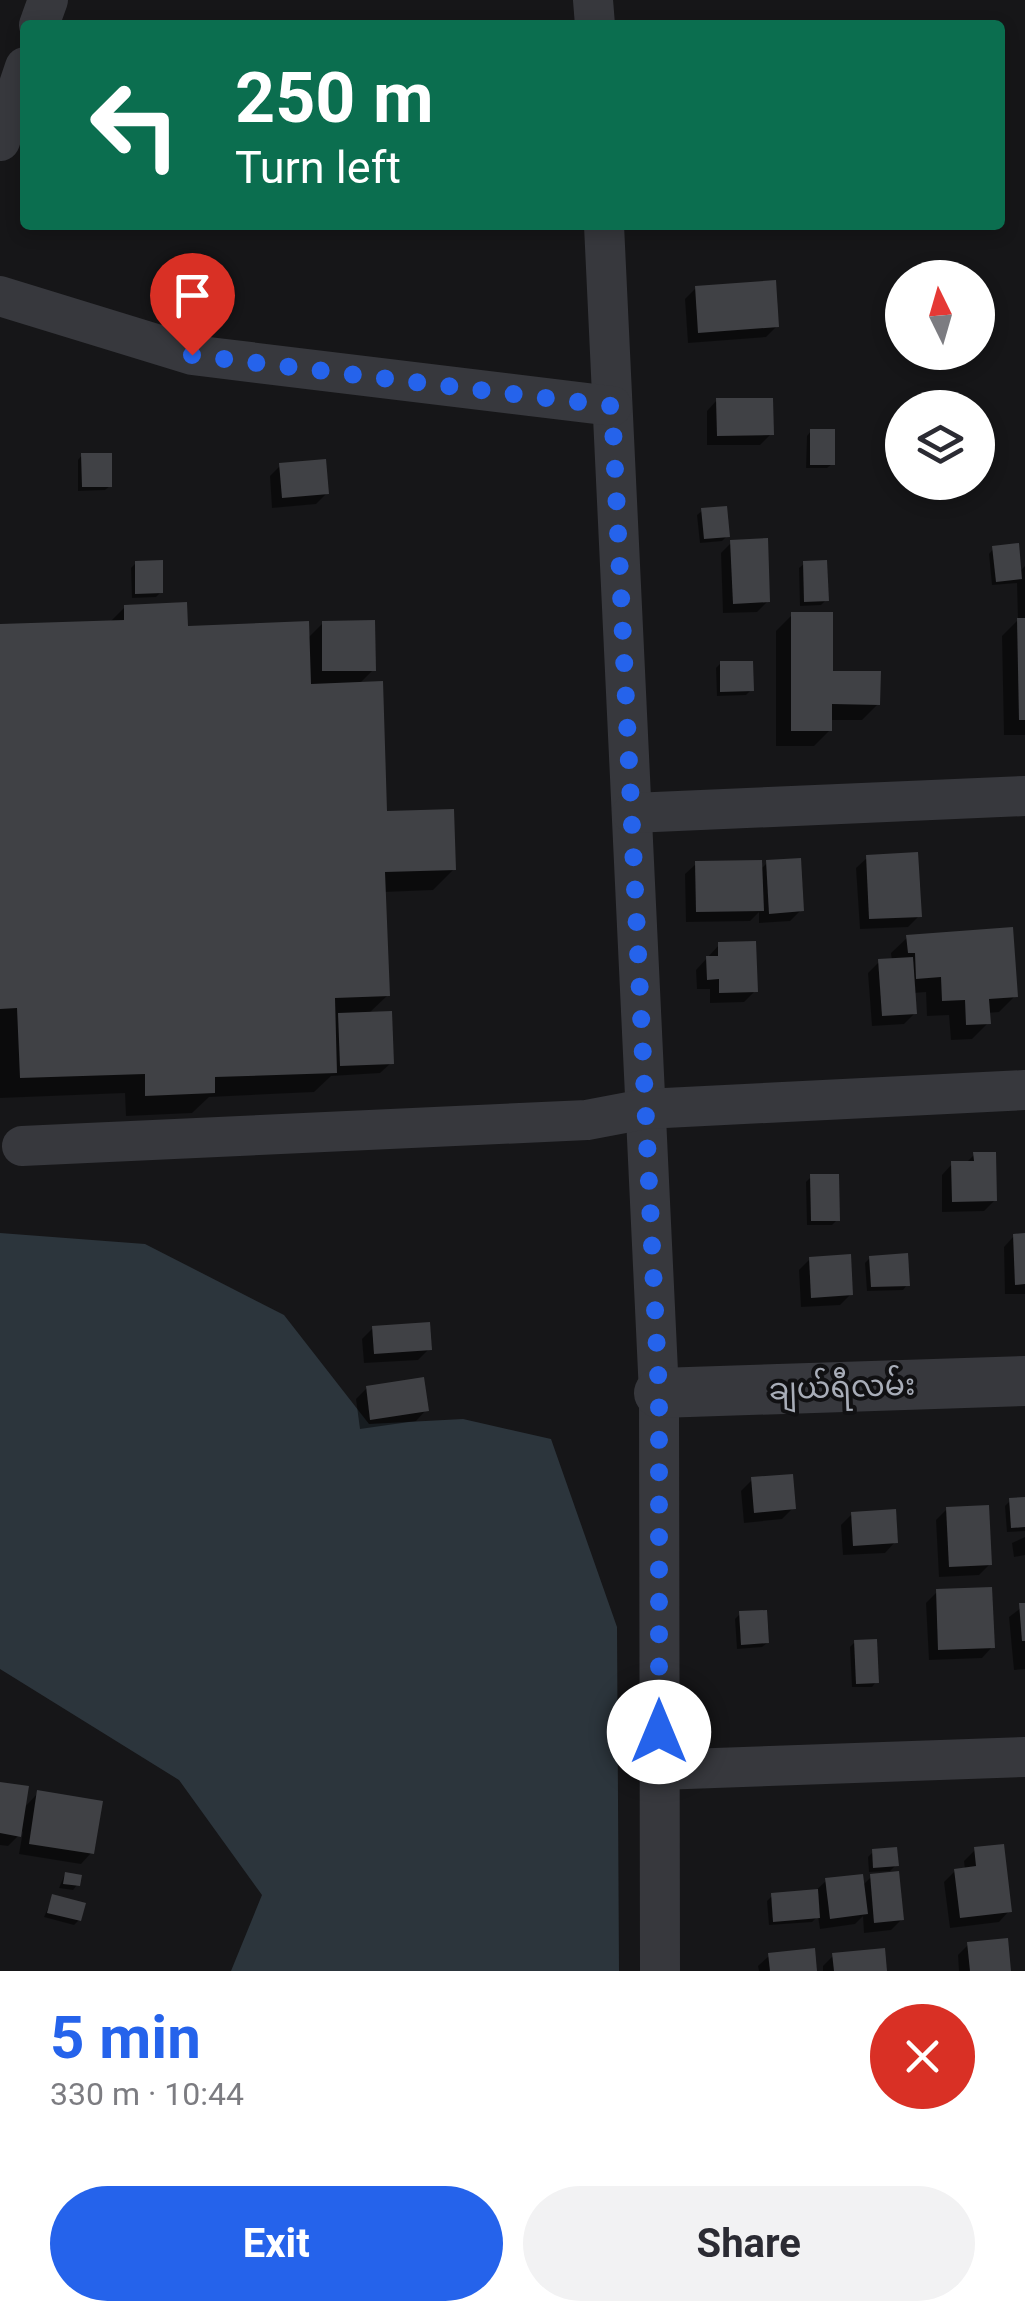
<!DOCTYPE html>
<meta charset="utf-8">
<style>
:root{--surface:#fff;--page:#f2f2f3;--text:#2b2b33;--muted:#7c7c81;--accent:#2563eb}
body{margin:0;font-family:Roboto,"Noto Sans Myanmar",sans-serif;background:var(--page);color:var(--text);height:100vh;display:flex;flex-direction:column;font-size:38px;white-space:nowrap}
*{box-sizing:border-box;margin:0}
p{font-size:32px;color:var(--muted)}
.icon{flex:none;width:55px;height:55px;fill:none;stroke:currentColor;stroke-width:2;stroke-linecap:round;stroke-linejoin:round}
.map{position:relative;height:1971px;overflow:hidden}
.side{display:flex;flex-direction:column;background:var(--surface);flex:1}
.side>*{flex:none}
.guide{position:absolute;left:20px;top:20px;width:985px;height:210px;border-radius:10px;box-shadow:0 5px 15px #0003;background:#0b6e4f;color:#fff;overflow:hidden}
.needle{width:65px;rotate:355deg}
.fabs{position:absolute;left:885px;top:260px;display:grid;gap:20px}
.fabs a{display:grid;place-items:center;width:110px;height:110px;border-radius:50%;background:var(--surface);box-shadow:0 5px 15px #0003;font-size:50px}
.pin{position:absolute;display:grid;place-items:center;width:85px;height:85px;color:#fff;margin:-102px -42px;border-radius:50% 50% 50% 0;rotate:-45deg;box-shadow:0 0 10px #0007}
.pin .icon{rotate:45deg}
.me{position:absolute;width:110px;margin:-55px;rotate:0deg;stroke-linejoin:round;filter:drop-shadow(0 0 8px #0008)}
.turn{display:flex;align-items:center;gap:35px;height:210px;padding:0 50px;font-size:45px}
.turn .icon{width:130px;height:130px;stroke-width:2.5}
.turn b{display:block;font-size:70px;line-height:85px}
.round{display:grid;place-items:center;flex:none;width:105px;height:105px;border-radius:52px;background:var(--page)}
.summary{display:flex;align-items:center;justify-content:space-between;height:170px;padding:0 50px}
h1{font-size:60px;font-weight:700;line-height:75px;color:var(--accent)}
.button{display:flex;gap:20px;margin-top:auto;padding:20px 50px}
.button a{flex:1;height:115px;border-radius:60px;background:var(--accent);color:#fff;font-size:40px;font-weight:700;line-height:115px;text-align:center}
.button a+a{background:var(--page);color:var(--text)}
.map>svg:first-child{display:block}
</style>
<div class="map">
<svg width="1025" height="1971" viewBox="0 0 1025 1971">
<rect width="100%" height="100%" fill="#161618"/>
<polygon fill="#2c353c" points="0,1233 145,1244 284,1315 369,1424 463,1419 551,1439 617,1627 619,1971 231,1971 262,1895 179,1780 0,1669"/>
<g fill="#0007">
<polygon points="696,288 777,326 766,337 688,343 685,299"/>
<polygon points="717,400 771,434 760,445 707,445 707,411"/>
<polygon points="811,431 832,464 827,468 806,468 807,436"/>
<polygon points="82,455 110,486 105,490 78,491 78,460"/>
<polygon points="280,466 327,493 316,504 272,508 270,476"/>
<polygon points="702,511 727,536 722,541 700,543 697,515"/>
<polygon points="732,542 768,601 757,612 723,613 721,553"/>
<polygon points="993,549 1019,572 1025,566 1025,735 1004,735 1002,636 1018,620 1017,583 992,585 989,554"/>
<polygon points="136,563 161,592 156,597 132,598 131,568"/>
<polygon points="804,564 826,600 821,605 800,606 799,568"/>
<polygon points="125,607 185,629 307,639 323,623 373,670 358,685 385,814 454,869 433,890 384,892 388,995 368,1014 391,1063 380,1073 331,1076 314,1092 209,1097 192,1113 126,1116 125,1093 0,1098 0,627 109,623"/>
<polygon points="792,615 830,673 878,704 862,720 830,720 830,730 814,746 776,746 776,631"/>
<polygon points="721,663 751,690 746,695 717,696 716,668"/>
<polygon points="867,858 919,916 908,927 860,929 856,868"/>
<polygon points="767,863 801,910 790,921 759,923 759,912 750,921 686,922 685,874 696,864 760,870"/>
<polygon points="908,937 1015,996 999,1012 987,1013 988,1023 972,1039 951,1040 949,1015 927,1016 926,992 913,993 915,1013 904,1024 872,1026 868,973 879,962 892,961 891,953"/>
<polygon points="719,945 755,991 744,1002 710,1003 710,989 697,989 696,970"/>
<polygon points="974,1155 995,1200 984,1211 942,1212 942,1175 952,1164 966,1163"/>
<polygon points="811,1177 837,1220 832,1225 807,1225 806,1182"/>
<polygon points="1014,1236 1025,1236 1025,1294 1005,1294 1004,1247"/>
<polygon points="870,1258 907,1285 903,1290 867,1291 865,1263"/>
<polygon points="810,1259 851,1294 840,1305 801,1307 799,1270"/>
<polygon points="373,1328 429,1349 418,1360 364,1363 362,1339"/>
<polygon points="367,1388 426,1410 416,1421 360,1429 356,1399"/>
<polygon points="752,1480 793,1508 782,1519 744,1523 741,1491"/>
<polygon points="1025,1500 1025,1531 1007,1532 1005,1506 1010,1501"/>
<polygon points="947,1509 990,1564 979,1575 939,1577 936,1520"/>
<polygon points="852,1514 895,1542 885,1553 843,1555 841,1525"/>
<polygon points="1025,1537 1025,1555 1014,1557 1012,1543"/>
<polygon points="937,1592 992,1647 982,1658 929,1660 926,1603"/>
<polygon points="1025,1605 1025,1669 1014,1670 1009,1617"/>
<polygon points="740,1614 767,1643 762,1647 737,1649 735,1619"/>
<polygon points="855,1642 876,1682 872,1687 852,1687 850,1647"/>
<polygon points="0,1784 23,1809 38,1793 91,1853 81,1864 19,1854 23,1831 8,1846 0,1845"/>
<polygon points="975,1850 1009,1911 999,1922 950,1928 944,1882 955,1871 965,1870 964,1861"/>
<polygon points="873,1852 896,1865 890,1871 869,1872 868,1857"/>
<polygon points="65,1874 77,1885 73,1890 59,1888"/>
<polygon points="871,1877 902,1919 891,1930 864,1933 863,1916 855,1924 820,1929 818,1916 812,1922 769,1925 767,1901 772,1896 814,1892 826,1881 862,1886"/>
<polygon points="53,1897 79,1920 74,1925 44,1917"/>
<polygon points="968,1945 1009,1971 959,1971 958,1955"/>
<polygon points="834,1955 885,1971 823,1971 823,1966"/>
<polygon points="769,1956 815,1971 759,1971 758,1966"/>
</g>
<g fill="#404145">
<polygon points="776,280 779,327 698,333 695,286"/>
<polygon points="716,398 773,398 774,435 717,436"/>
<rect x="810" y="429" width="25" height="36"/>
<polygon points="81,453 112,453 112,487 82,487"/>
<polygon points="326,459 329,494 282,498 279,463"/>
<polygon points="727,506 730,537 704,539 701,508"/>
<polygon points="768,538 770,602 733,604 730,540"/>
<polygon points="1019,543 1022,579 996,582 992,546"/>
<polygon points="163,560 163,593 135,594 135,561"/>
<polygon points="827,560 829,601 804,602 803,561"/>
<polygon points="187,602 188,626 309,621 311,684 383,681 387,811 454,809 456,870 385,872 390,996 335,998 337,1073 215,1077 215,1093 145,1096 145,1074 20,1078 17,1008 0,1009 0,624 124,620 124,605"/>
<polygon points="791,612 833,612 833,671 881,671 880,705 832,704 832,731 791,731"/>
<polygon points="1017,618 1025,618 1025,720 1019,720"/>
<polygon points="375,620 376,671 322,671 322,621"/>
<polygon points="720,661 753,661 754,691 720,692"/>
<polygon points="918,852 922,917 869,919 866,855"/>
<polygon points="801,858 804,911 769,914 766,860"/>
<polygon points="762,860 764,911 696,912 695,861"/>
<polygon points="1013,927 1018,997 989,999 991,1024 966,1025 965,1000 942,1001 941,977 916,979 915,953 908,953 906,935"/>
<polygon points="756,941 758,992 719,993 719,979 707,980 706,956 718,956 718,942"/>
<polygon points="913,957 917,1014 882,1016 878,959"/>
<polygon points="392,1011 394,1064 340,1066 338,1013"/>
<polygon points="973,1152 996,1152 997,1201 952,1202 951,1161 974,1161"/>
<polygon points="810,1174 839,1174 840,1221 811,1221"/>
<polygon points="1025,1233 1025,1284 1015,1285 1013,1234"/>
<polygon points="908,1253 910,1286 871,1287 869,1256"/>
<polygon points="851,1254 853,1295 811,1298 809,1257"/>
<polygon points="430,1322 432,1350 374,1354 372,1326"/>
<polygon points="424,1377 429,1411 370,1420 366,1386"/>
<polygon points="793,1474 796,1509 754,1513 751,1477"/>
<polygon points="1025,1497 1025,1527 1011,1528 1009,1498"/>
<polygon points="989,1505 992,1565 949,1567 946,1507"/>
<polygon points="896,1509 898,1543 853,1546 851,1512"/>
<polygon points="992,1587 995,1648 938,1650 936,1589"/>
<polygon points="1019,1603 1025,1603 1025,1641 1022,1641"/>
<polygon points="767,1610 769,1643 741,1645 739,1611"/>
<polygon points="877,1639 879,1683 856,1684 854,1640"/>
<polygon points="0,1782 29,1786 21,1837 0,1833"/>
<polygon points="37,1790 103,1801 94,1854 29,1844"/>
<polygon points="1004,1844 1012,1912 960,1918 954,1869 976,1866 974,1847"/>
<polygon points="897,1847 899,1866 873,1868 872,1849"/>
<polygon points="899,1871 904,1920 874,1923 870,1874"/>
<polygon points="65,1872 82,1875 80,1886 63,1884"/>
<polygon points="863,1874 868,1914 830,1919 825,1878"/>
<polygon points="818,1889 820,1918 773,1922 771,1893"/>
<polygon points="52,1894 86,1903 81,1921 47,1913"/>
<polygon points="1008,1938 1011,1971 970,1971 967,1942"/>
<polygon points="815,1948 817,1971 770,1971 768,1953"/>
<polygon points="885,1948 887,1971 834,1971 832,1953"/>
</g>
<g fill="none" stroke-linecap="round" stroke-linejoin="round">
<g stroke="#37383d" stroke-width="40">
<polyline points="593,0 595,25"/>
<polyline points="39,25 48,0"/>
<polyline points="0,141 25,67"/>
<polyline points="604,225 659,1393 660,1971"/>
<polyline points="0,296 192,355 612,406"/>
<polyline points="632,813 1025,796"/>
<polyline points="22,1146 587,1120 645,1109 1025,1090"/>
<polyline points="659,1770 1025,1757"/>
</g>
<polyline stroke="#37383d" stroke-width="50" points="659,1393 1025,1381"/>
</g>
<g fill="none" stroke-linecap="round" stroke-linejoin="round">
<polyline stroke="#2563eb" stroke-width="18" stroke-dasharray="0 32.4" points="192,355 612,406 659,1393 659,1732"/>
</g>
<g text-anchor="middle" stroke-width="8" stroke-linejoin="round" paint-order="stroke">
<g font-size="30" fill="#a8adb8" stroke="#111113">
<text transform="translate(842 1387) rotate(-2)" y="10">ချယ်ရီလမ်း</text>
</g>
</g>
</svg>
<div class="fabs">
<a><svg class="needle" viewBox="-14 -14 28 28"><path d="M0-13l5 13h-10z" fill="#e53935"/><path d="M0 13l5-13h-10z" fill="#7c7c81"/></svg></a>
<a><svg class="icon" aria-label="layers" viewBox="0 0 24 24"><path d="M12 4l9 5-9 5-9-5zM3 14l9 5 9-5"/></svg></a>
</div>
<div class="pin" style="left:192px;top:355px;background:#d93025"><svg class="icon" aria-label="arrive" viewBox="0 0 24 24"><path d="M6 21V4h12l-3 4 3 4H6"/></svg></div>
<svg class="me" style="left:659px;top:1732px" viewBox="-20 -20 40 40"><circle r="19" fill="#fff"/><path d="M0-13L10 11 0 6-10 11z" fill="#2563eb"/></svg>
<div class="guide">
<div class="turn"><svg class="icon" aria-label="left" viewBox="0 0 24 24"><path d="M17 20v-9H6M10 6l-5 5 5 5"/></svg><div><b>250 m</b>Turn left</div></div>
</div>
</div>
<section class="side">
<div class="summary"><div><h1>5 min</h1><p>330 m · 10:44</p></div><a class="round" style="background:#d93025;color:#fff"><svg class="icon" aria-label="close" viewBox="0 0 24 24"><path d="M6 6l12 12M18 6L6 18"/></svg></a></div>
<div class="button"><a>Exit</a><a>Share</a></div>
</section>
